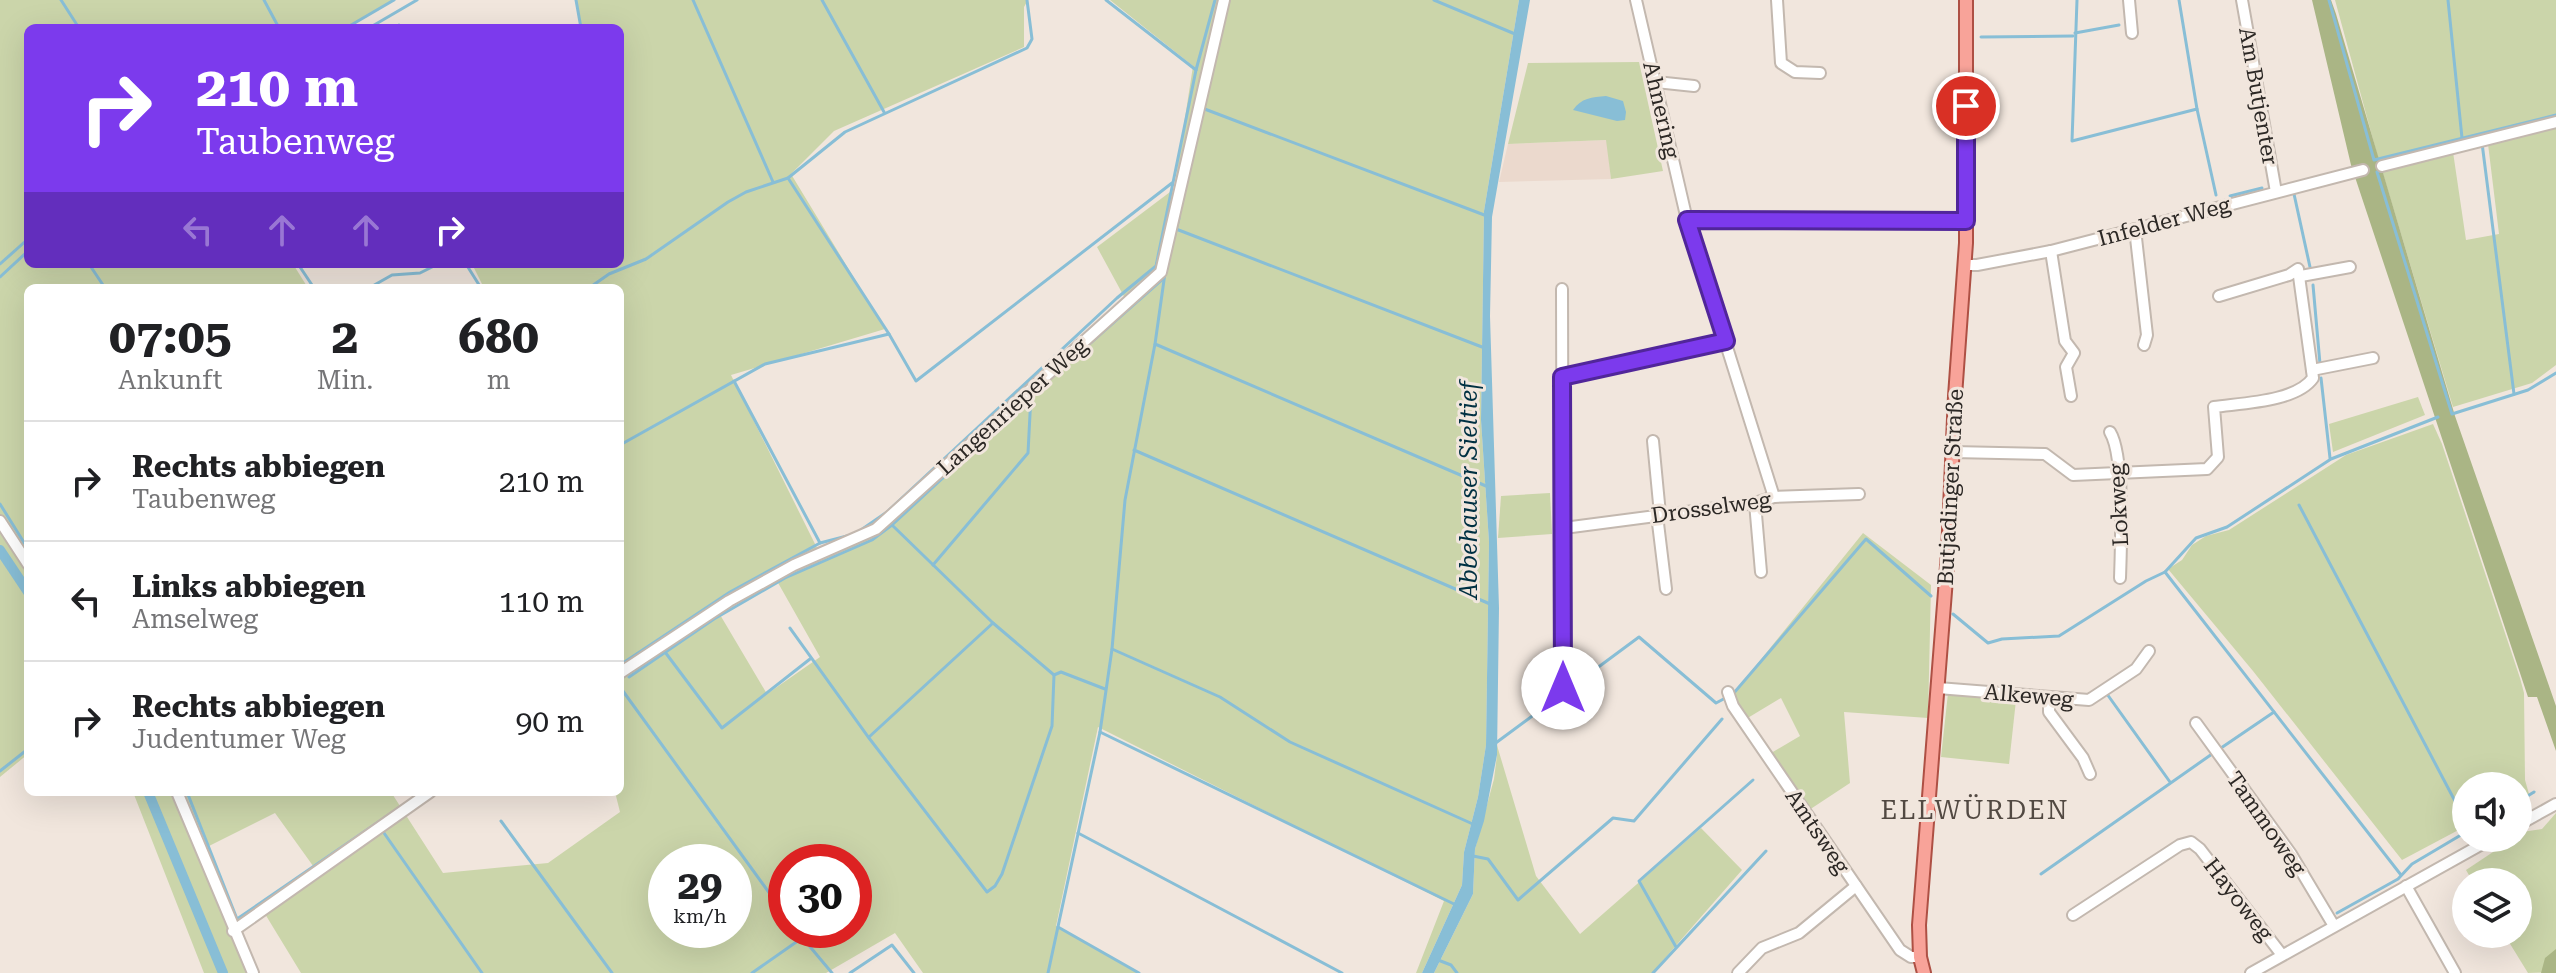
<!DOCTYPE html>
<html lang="de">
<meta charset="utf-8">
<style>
:root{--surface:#fff;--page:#f6f6f6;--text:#202124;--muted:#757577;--line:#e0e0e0}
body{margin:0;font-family:"Roboto Serif",serif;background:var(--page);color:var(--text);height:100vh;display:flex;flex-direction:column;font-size:30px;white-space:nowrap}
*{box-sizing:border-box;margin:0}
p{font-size:26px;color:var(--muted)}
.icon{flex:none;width:44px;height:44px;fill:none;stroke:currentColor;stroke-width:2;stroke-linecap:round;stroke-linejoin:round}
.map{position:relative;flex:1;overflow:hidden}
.drawer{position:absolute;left:24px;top:284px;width:600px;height:512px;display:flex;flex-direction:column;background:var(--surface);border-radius:12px;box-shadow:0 8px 32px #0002}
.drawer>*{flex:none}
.top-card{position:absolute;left:24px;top:24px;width:600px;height:244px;border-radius:12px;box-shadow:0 8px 32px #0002;background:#7c3aed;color:#fff;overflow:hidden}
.tools{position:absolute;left:2452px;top:772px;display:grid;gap:16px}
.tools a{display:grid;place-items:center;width:80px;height:80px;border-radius:50%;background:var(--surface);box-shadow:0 8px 32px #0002;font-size:40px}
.speed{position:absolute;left:648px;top:844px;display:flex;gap:16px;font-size:40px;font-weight:700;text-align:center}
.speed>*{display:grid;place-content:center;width:104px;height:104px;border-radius:50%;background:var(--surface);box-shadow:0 8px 32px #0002;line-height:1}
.speed small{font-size:20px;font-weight:400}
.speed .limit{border:12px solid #d22;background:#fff;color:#111}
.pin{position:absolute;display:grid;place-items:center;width:68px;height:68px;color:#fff;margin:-34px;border:4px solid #fff;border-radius:50%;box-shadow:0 2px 8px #0007}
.me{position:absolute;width:88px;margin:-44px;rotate:0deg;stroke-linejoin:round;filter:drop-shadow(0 0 6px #0008)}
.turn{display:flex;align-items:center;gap:28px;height:168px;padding:0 40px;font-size:36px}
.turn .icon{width:104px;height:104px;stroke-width:2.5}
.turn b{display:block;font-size:56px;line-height:68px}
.lanes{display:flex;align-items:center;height:76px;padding:0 40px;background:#0003;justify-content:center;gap:40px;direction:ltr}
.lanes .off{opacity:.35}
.eta{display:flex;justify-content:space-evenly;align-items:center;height:136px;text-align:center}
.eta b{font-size:48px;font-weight:700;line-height:56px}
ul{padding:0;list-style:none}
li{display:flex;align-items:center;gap:24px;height:120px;padding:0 40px;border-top:2px solid var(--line)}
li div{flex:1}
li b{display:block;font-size:30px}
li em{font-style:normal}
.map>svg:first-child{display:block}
</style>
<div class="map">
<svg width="2556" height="973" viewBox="0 0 2556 973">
<rect width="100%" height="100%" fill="#f1e6dd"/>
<polygon fill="#ebd9cd" points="1607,140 1611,179 1499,182 1508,144"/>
<g fill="#cbd5aa" fill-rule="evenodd">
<polygon points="0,0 394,0 346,28 28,28 28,264 293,264 308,288 28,288 28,754 0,777"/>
<path d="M576 0H1028L1024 7V47L834 131 791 174 885 329 731 375 817 548 892 520 1127 302 1097 247 1174 189 1193 66 1110 0H1519L1484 211 1481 420 1489 542 1486 745 1478 797 1464 852 1462 885 1422 973H1416L1444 901 1098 727 1056 926 1137 973H923L895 933 826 973H301L262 909 316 870 275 813 203 849 257 973H204L133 792H391L443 873 548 863 620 812 615 792H620V288H484L472 264H620V28H581ZM777 581 820 657 767 694 719 613ZM666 862H734V930H666ZM786 862H854V930H786Z"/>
<path d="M2335 0H2556V365L2532 383 2453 407 2377 154ZM2488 144 2499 234 2466 240 2453 152Z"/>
<polygon points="1639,62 1663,171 1611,179 1606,140 1508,144 1528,63"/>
<polygon points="2418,397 2425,415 2333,452 2329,424"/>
<polygon points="2433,424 2442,444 2520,678 2524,693 2525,780 2529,794 2518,799 2518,786 2466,786 2466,826 2402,860 2253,671 2168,569 2182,560 2192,545 2206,536 2229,530 2346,455"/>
<polygon points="1550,493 1552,534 1498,538 1501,496"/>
<polygon points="1863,533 1931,585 1928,718 1844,712 1850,783 1806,812 1766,756 1800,736 1781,698 1746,719 1733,694"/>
<polygon points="1948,693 2016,700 2009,764 1941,757"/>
<polygon points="1496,742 1536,876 1580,934 1701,828 1742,870 1652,973 1434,973 1473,894 1475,849 1494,779 1497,755"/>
<polygon points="2556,813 2556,972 2528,973 2504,934 2518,934 2518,882 2473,882 2466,870 2514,838 2518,838 2522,832 2542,829"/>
</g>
<g fill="#aab585">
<polygon points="2312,0 2331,0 2336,14 2455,416 2556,706 2556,751 2537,697 2528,697 2351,165"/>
<polygon points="2556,949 2556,973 2541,973 2545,958"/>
</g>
<g fill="#88bed6">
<polygon points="1519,0 1530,0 1492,217 1490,316 1499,608 1497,755 1484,821 1475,849 1473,894 1434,973 1422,973 1462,885 1464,852 1478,797 1486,745 1489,542 1481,420 1484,211"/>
<path d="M1606 96 1623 101 1626 112 1625 120 1617 121 1573 110C1581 98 1592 97 1606 96Z"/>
</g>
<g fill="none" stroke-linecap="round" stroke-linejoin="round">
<g stroke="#88bed6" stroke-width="3">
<polyline points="61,0 79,28"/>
<polyline points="264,0 279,28"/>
<polyline points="576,0 581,28"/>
<polyline points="693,0 773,182"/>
<polyline points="822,0 884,112"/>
<polyline points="1106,0 1196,70"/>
<polyline points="1434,0 1515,34"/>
<polyline points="2077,0 2072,141 2197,109 2216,195"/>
<polyline points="2179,0 2197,109"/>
<polyline points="2329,0 2374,160 2556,115"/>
<polyline points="2448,0 2462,138"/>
<polyline points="399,25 401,28"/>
<polyline points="346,28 394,0"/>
<polyline points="369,28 417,0"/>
<polyline points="2075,33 2119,25"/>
<polyline points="1981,37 2073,36"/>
<polyline points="1202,108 1487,216"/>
<polyline points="2482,143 2514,394"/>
<polyline points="2383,170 2377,172 2452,414 2528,390 2556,373"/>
<polyline points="788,178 889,334 916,381 1172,183"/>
<polyline points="2294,194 2310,267"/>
<polyline points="2230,196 2262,188"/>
<polyline points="1176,229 1482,347"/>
<polyline points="1174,238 1179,218"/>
<polyline points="0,264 28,239"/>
<polyline points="89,264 105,288"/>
<polyline points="298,264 314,288"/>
<polyline points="466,264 481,288"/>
<polyline points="0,277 28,251"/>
<polyline points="2313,285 2320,364"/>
<polyline points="369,288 392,275 420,273 438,264"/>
<polyline points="589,288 609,274 646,259 728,202 746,192 788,178 845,132 1027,48 1032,39 1027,0"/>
<polyline points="1155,344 1486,486"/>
<polyline points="2321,378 2330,458"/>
<polyline points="734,381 820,543"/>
<polyline points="1043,385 1163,279"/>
<polyline points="620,445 765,364 889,334"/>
<polyline points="1134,450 1490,604"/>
<polyline points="0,504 28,549"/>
<polyline points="2299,505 2466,822"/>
<polyline points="892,525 993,623 1054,675 1061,672 1105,689"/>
<polyline points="858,532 887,512 1117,298 1156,266 1196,70 1215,0"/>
<polyline points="933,565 1028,453 1031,395 1034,393"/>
<polyline points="2165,572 2401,875"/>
<polyline points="1953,614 1988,643 2002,639 2059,636 2146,581 2165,572 2196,538 2227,527 2331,459 2438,417"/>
<polyline points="790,628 869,738 987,892 995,886 1002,874 1052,726 1054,675"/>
<polyline points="1112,649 1220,697 1290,742 1475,825"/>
<polyline points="665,652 722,728 810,659"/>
<polyline points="620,665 730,592 820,543 847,536"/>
<polyline points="629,677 714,619 785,578 872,540 892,525 987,437"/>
<polyline points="620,687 786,916"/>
<polyline points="2107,694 2170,782"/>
<polyline points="2064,704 2076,704"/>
<polyline points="1100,732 1456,905"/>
<polyline points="869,737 993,623"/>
<polyline points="1493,745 1639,637 1716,703 1733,694 1866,539 1931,596"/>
<polyline points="2221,748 2274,712"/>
<polyline points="0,771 28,749"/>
<polyline points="187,792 237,919 409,801"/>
<polyline points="2518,802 2534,792"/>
<polyline points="501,821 612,973"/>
<polyline points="384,833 482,973"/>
<polyline points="1078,833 1342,973"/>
<polyline points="1473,856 1488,859 1518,900 1613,818 1634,821 1722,719"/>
<polyline points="2041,874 2212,754"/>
<polyline points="2337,913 2398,879 2412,864 2466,832"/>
<polyline points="1058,927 1139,973"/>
<polyline points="796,930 832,973"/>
<polyline points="1676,947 1639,881 1753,780"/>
<polyline points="1438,960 1451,965 1457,973"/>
<polyline points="752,973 802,938"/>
<polyline points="850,973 892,945 914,973"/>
<polyline points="1048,973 1100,732 1112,649 1125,500 1155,344 1165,273"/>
<polyline points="1653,973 1766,851"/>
</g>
<g stroke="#88bed6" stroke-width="10">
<polyline points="0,550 28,592"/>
<polyline points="148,792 223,973"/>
</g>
<defs>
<g id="minor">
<polyline points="1636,0 1687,220 1774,497"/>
<polyline points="1777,0 1781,63 1795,72 1820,73"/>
<polyline points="2129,0 2132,33"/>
<polyline points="2242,0 2276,192"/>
<polyline points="1656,82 1694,86"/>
<polyline points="2382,166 2556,122"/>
<polyline points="1687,220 1966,221"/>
<polyline points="2135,229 2147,335 2144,345"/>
<polyline points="2051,251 2065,341 2074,353 2066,367 2071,396"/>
<polyline points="1964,265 1977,265 2051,251 2363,170"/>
<polyline points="2301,276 2350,267"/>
<polyline points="1562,289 1563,688"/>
<polyline points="2312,370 2373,358"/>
<polyline points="1562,377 1726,341"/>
<path d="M2110 432C2125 456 2121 548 2120 578"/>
<polyline points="1653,441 1660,514"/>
<path d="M1953 452 2045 454 2073 475 2207 469 2218 457 2214 407C2241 403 2296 402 2313 378L2298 269 2289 275 2219 296"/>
<polyline points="1755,503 1761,572"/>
<polyline points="1657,515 1666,589"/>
<polyline points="0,521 28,564"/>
<polyline points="1564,528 1755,503 1774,497 1859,494"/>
<polyline points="620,673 729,601 794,565 876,529 1161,272 1224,0"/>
<polyline points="1938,688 2089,700 2136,669 2149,651"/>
<polyline points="1728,692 1733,706 1900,950 1911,957 1920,957"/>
<polyline points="2049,699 2049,712 2083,758 2090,774"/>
<polyline points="2196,723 2291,854 2334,926"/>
<polyline points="177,792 253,973"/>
<polyline points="2518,825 2556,804"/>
<polyline points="2406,886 2455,973"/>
<polyline points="2073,915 2180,845 2191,842 2200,849 2282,955"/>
<polyline points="233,931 430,792"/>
<polyline points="1738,973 1762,948 1799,933 1856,886"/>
<polyline points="2251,973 2493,838"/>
</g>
<polyline id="major" points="1924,973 1920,957 1919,925 1948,553 1955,396 1966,243 1966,0"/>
</defs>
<use href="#minor" stroke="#c3b8af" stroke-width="14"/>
<use href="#major" stroke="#ae5044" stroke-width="16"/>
<use href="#minor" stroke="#fff" stroke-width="10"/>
<use href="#major" stroke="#f8a399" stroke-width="12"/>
</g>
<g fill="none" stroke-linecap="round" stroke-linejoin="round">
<defs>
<polyline id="route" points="1563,688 1562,377 1726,341 1687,220 1966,221 1966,106"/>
</defs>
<use href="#route" stroke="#51269a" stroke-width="20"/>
<use href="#route" stroke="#7c3aed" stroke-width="14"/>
</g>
<g text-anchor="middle" stroke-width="6" stroke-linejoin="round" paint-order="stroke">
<g font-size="22" fill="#2c2825" stroke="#f1e6dd">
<text transform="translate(2259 96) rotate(80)" y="8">Am Butjenter</text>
<text transform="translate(1662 110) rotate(77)" y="8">Ahnering</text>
<text transform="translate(2164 221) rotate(-15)" y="8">Infelder Weg</text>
<text transform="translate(1012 406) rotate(-42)" y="8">Langenrieper Weg</text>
<text transform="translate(1950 487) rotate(-87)" y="8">Butjadinger Straße</text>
<text transform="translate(2118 505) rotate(-93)" y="8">Lokweg</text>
<text transform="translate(1711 507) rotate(-8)" y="8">Drosselweg</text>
<text transform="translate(2029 695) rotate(5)" y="8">Alkeweg</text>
<text transform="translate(2267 823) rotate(55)" y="8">Tammoweg</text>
<text transform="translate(1818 831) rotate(56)" y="8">Amtsweg</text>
<text transform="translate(2239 899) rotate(52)" y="8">Hayoweg</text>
</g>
<g font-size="24" font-style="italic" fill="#003042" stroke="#f1e6dd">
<text transform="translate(1469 490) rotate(-90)" y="8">Abbehauser Sieltief</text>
</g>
<g font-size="26" letter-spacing="2" fill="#524942" stroke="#f1e6dd">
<text x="1975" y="819">ELLWÜRDEN</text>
</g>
</g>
</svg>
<div class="tools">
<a><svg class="icon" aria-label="sound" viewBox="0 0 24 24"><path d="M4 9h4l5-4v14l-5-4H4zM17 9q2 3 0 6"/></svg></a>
<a><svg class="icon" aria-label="layers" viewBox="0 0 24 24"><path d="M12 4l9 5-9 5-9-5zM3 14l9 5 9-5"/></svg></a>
</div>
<div class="speed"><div>29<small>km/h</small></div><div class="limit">30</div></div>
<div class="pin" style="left:1966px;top:106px;background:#d93025"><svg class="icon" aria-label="arrive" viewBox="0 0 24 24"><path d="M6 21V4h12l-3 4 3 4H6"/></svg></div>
<svg class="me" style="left:1563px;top:688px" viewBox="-20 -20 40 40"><circle r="19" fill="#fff"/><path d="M0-13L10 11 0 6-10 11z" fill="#7c3aed"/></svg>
<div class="top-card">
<div class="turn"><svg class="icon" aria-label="right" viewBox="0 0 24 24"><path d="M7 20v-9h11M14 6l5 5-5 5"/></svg><div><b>210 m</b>Taubenweg</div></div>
<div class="lanes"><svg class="icon off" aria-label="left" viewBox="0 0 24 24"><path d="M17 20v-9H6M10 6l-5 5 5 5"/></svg><svg class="icon off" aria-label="ahead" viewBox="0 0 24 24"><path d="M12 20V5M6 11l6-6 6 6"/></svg><svg class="icon off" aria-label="ahead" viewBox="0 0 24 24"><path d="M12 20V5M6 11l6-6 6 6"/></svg><svg class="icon" aria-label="right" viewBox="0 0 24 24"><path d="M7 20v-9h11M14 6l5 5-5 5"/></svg></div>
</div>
<section class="drawer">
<div class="eta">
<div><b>07:05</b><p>Ankunft</p></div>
<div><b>2</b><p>Min.</p></div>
<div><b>680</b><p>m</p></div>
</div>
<ul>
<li><svg class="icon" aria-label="right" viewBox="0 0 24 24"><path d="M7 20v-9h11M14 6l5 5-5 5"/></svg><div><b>Rechts abbiegen</b><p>Taubenweg</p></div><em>210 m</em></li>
<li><svg class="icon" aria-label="left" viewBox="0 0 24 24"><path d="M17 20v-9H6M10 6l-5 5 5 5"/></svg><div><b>Links abbiegen</b><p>Amselweg</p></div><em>110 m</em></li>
<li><svg class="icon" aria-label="right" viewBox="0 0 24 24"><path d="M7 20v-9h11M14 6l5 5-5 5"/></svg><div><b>Rechts abbiegen</b><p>Judentumer Weg</p></div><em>90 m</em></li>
</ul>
</section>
</div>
